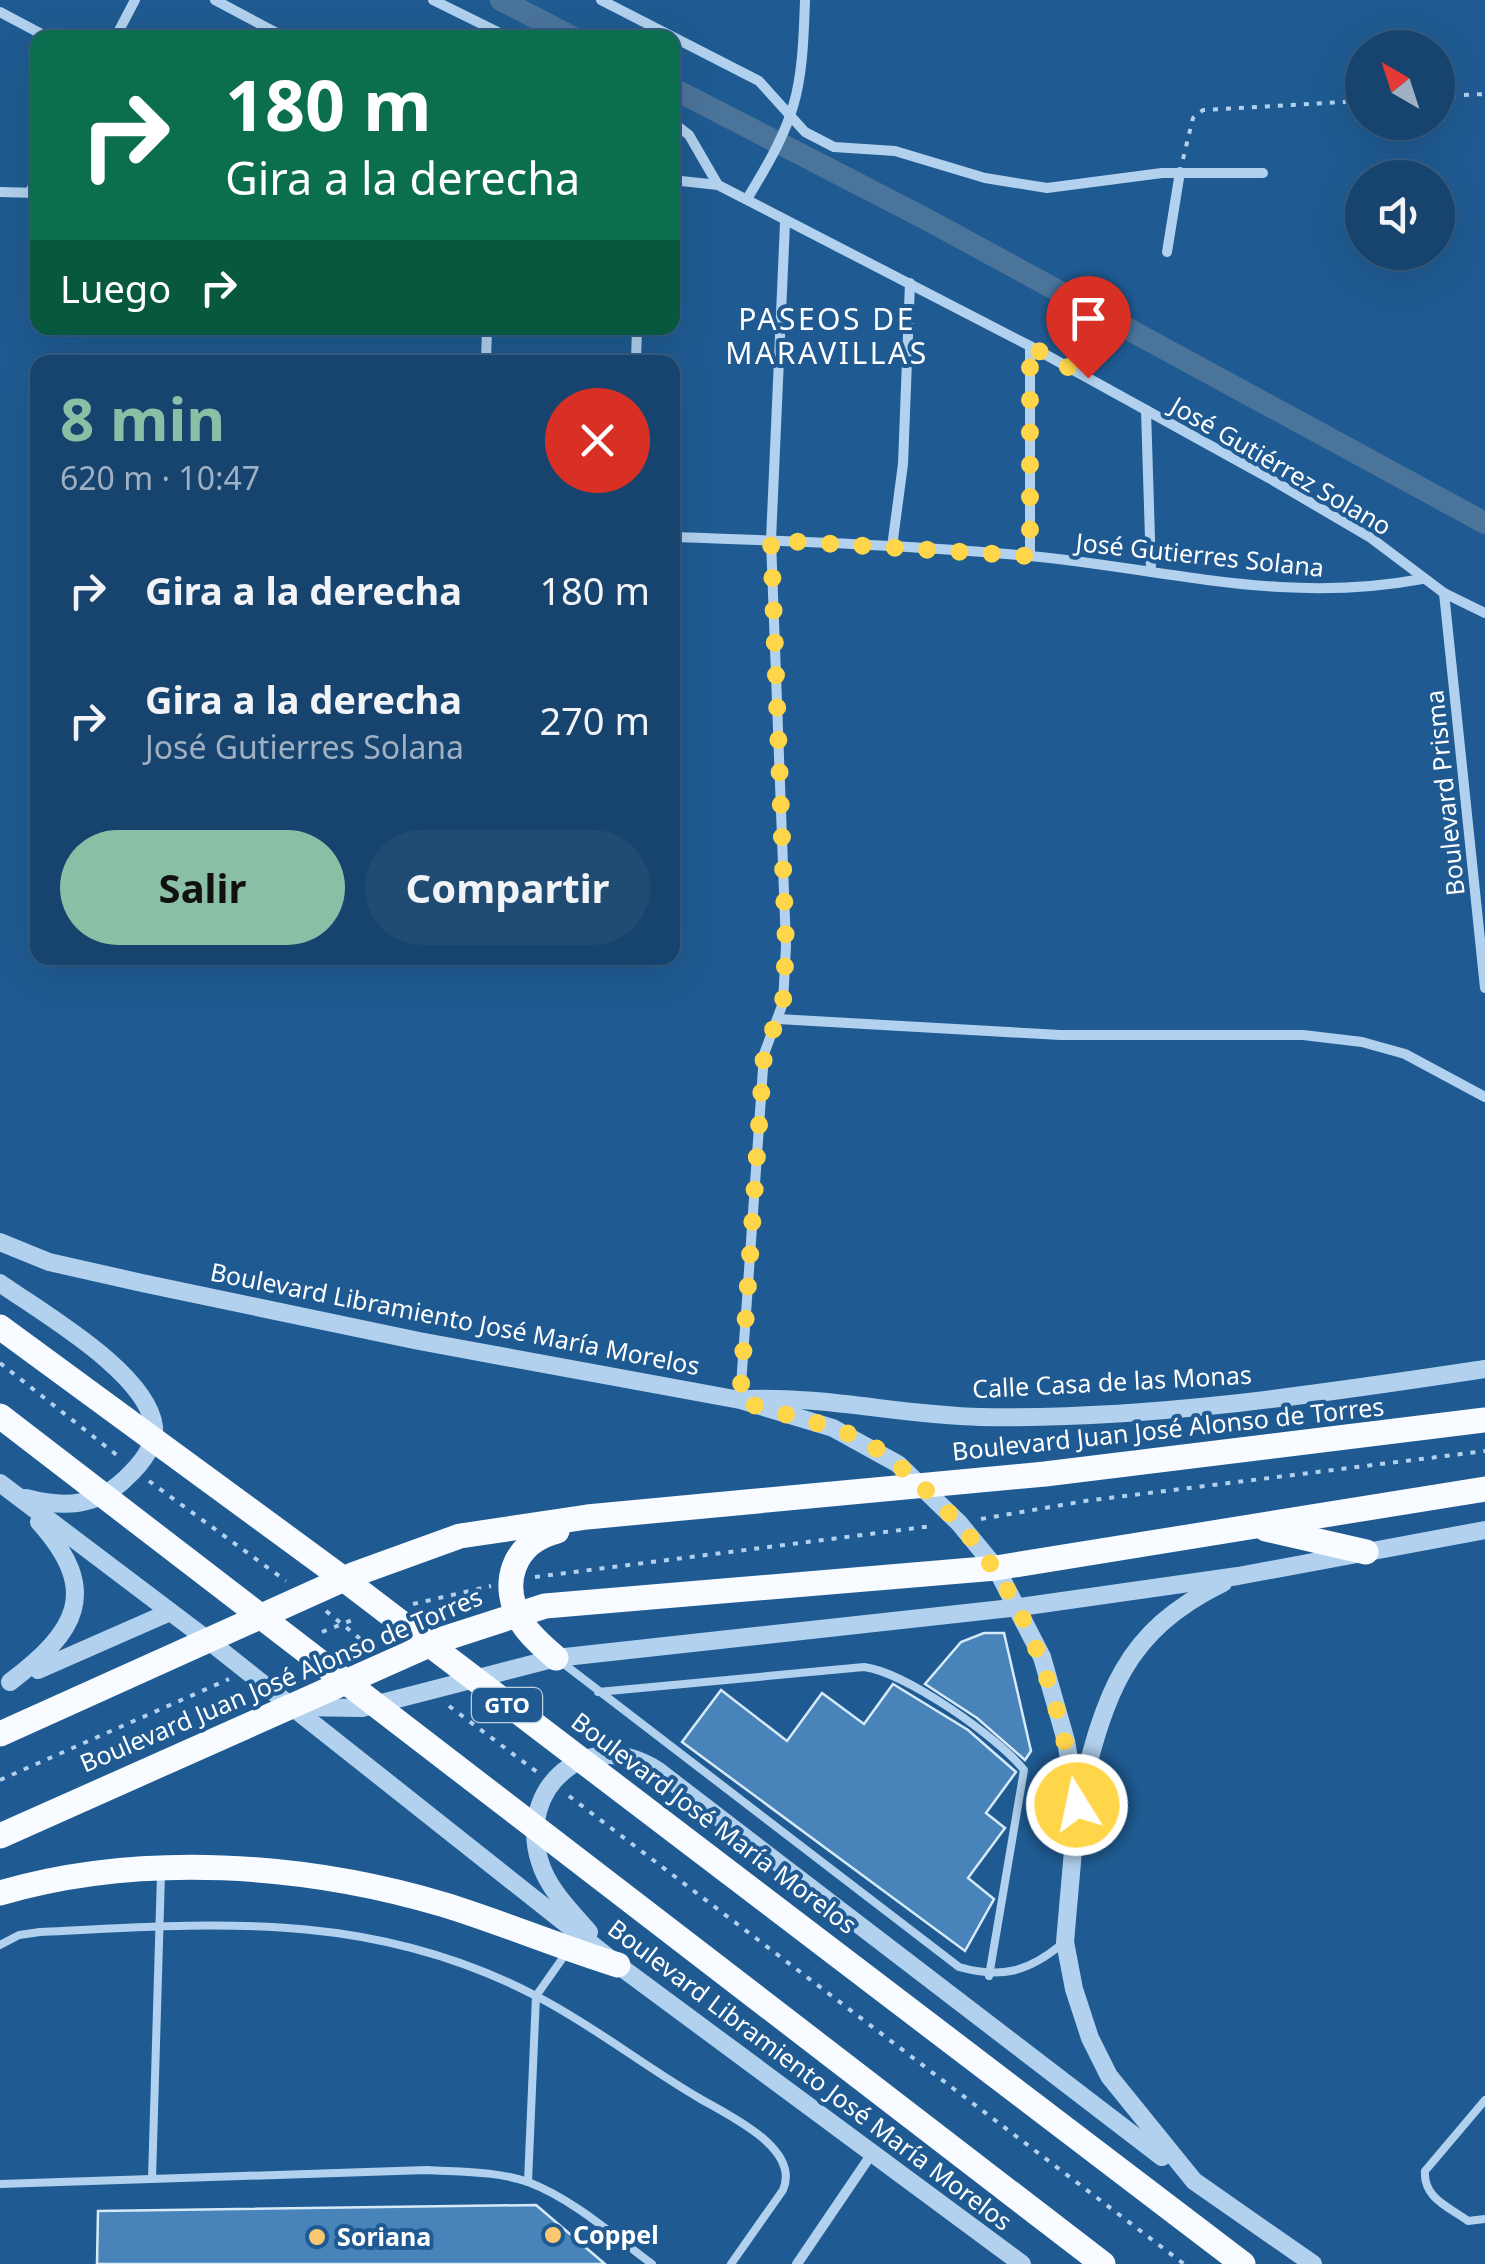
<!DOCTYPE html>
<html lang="es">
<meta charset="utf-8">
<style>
:root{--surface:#17446e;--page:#204b73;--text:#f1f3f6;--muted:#9eb0c2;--line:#365c81;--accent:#8abfa5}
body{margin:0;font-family:"Noto Sans",sans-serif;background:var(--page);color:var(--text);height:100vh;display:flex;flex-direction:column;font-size:38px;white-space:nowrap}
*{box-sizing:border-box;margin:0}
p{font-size:32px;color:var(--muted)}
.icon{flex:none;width:55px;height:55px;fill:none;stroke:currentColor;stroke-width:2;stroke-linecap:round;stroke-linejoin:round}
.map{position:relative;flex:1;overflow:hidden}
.details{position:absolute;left:30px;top:355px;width:650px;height:610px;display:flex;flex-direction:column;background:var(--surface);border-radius:20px;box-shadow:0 10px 40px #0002,0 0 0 2px var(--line)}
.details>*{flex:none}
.top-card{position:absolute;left:30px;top:30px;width:650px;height:305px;border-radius:20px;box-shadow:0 10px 40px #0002,0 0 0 2px var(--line);background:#0b6e4f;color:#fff;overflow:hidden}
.needle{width:65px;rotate:321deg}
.buttons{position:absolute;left:1345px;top:30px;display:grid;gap:20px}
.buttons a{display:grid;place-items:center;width:110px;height:110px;border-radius:50%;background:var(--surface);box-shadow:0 10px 40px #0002,0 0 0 2px var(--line);font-size:50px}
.pin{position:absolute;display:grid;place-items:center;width:85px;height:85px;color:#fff;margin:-102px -42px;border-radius:50% 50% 50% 0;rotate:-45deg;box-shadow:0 0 10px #0007}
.pin .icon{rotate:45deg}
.me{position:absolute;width:110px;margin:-55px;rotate:350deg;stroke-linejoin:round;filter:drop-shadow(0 0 8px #0008)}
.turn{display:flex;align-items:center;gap:35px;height:210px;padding:0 30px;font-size:45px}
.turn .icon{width:130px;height:130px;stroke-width:2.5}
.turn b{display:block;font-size:70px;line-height:85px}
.then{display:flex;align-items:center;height:95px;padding:0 30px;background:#0003;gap:20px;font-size:38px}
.round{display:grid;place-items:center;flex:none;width:105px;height:105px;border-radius:52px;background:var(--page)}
.head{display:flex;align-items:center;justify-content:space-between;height:170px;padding:0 30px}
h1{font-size:60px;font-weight:700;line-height:75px;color:var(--accent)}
.action{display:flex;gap:20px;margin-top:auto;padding:20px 30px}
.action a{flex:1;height:115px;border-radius:60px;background:var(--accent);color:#111;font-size:40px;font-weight:700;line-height:115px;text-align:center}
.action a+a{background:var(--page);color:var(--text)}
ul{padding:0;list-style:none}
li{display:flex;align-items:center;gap:30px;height:130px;padding:0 30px}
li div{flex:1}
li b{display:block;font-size:38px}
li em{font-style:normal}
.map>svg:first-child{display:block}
</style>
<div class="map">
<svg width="1485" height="2264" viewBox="0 0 1485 2264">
<rect width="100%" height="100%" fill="#1f5b92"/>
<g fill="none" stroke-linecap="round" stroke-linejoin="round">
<g stroke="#4b749b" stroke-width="22">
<polyline points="501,0 574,38"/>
<polyline points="672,88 926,219 1485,523"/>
</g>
</g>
<g fill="#4884b9" stroke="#d7eafa" stroke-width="2.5">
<polygon points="984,1633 1004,1633 1031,1751 1025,1760 977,1718 925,1684 961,1642"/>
<polygon points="893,1684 968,1730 1016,1772 986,1813 1005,1828 968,1878 994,1899 965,1951 682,1742 721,1690 787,1741 822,1693 864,1724"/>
<polygon points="536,2205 605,2264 97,2264 98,2211"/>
</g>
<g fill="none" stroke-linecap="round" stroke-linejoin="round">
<g stroke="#b1d1ee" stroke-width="4" stroke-dasharray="5 8" stroke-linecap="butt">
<polyline points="1438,96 1485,94"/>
<polyline points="1183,159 1193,118 1203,110 1362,101"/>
<polyline points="0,1363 118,1456"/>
<polyline points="149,1481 286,1581"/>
<polyline points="981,1519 1085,1501 1485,1451"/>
<polyline points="535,1577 932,1526"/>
<polyline points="413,1604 491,1586"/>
<polyline points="326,1611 369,1646"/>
<polyline points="322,1632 355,1619"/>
<polyline points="449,1706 537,1772"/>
<polyline points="0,1780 229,1679"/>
<polyline points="569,1796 1184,2264"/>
</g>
<g stroke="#b1d1ee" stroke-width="8">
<path d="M560 1661 959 1967C1001 1979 1028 1972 1062 1944"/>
<path d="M598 1692 864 1667C905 1672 998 1737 1024 1770L989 1976"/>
<path d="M0 1945 19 1935 40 1932C218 1923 373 1910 538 1997 594 2026 644 2066 699 2098 729 2116 801 2148 783 2190L731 2264"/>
<path d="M1485 2100 1425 2171C1423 2198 1449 2207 1468 2221L1485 2219"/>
<polyline points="152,2179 161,1874"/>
<polyline points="528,2182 536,1996 567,1952"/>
<path d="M0 2184 427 2170C460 2172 497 2171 528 2182 573 2199 614 2236 652 2264"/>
</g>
<g stroke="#b1d1ee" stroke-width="10">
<polyline points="215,0 286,38"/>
<polyline points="433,0 510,38"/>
<polyline points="601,0 759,81 805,132 834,147 895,151 985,178 1047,188 1162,173 1263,173"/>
<polyline points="0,12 49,38"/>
<polyline points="115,38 135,0"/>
<polyline points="672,122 689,135 718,185"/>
<polyline points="672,180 718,185 1030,346 1269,478 1371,538 1444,593 1485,613"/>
<polyline points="0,192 38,193"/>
<polyline points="29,193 38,178"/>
<path d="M747 199C797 117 802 95 805 0"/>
<polyline points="1167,252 1180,172"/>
<polyline points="1030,346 1030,556"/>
<polyline points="486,362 487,328"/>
<polyline points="636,362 637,328"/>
<polyline points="1146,410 1151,571"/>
<path d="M672 537C791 541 911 545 1030 556 1167 569 1283 605 1422 579"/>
<polyline points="892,547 903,464 910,283"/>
<polyline points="1444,593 1485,988"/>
<polyline points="778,1019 1060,1035 1303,1035 1362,1042 1405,1054 1485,1097"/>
<polyline points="740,1400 764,1054 783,1003 786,946 771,540 785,223"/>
<polyline points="797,2264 873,2152"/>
</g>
<g stroke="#b1d1ee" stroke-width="18">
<polyline points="0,1242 49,1262 142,1283 419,1341 740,1400 833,1428 898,1464 959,1523 996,1568 1042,1657 1066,1741 1077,1805 1065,1942 1074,1989 1090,2038 1109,2076 1194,2181 1313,2264"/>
<path d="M0 1283C42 1313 148 1373 154 1427 156 1447 138 1467 125 1479 96 1507 63 1508 26 1498"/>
<path d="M746 1399C825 1396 901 1415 980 1417 1149 1420 1319 1394 1485 1369"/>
<polyline points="0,1483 209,1641 618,1965 1022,2264"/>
<polyline points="38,1670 170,1612"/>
<path d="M10 1682C76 1632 102 1592 39 1522"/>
<polyline points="296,1707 362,1708 556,1658 1020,1607 1238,1576 1485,1530"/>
<path d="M1080 1795C1106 1694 1123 1632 1223 1583"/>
<path d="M589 1932C571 1911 548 1889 540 1862 516 1789 586 1725 657 1770L1162 2157"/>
</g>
<g stroke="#f8fbff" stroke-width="25">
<polyline points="0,1327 345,1580 1243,2264"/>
<polyline points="0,1416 1103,2264"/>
<polyline points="1266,1529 1366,1552"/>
<path d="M556 1658C545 1648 531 1637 523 1624 498 1585 513 1542 557 1531"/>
<polyline points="0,1734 355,1574 460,1536 587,1517 1045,1474 1485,1420"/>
<polyline points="0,1836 440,1640 545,1606 996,1568 1485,1489"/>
<path d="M0 1893C141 1852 305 1863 445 1905 503 1923 560 1947 618 1965"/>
</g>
</g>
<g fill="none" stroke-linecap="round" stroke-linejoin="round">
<path stroke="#ffd54a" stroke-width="18" stroke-dasharray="0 32.4" d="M1077 1805C1056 1682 1026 1588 935 1499 913 1478 891 1456 864 1441 826 1421 780 1416 740 1400L764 1054 783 1003 786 946 771 540 1030 556V346L1088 378"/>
</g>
<g fill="#fbc871" stroke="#1f5b92" stroke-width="4">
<circle cx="553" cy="2235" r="10"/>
<circle cx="317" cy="2237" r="10"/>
</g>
<g text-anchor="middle" stroke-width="8" stroke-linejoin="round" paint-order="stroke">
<rect fill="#1f5b92" stroke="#bccede" stroke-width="2.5" x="472" y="1688" width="70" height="34" rx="8"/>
<g font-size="22" font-weight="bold" fill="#fff">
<text x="507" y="1713">GTO</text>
</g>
<g font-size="25" fill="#fff" stroke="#1f5b92">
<text transform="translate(1281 466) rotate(30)" y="9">José Gutiérrez Solano</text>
<text transform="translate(1200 555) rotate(6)" y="9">José Gutierres Solana</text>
<text transform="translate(1445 793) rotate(-96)" y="9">Boulevard Prisma</text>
<text transform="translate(455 1319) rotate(11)" y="9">Boulevard Libramiento José María Morelos</text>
<text transform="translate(1112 1382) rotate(-3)" y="9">Calle Casa de las Monas</text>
<text transform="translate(1168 1429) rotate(-6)" y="9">Boulevard Juan José Alonso de Torres</text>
<text transform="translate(281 1680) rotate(-23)" y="9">Boulevard Juan José Alonso de Torres</text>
<text transform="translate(714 1823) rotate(37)" y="9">Boulevard José María Morelos</text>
<text transform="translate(810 2075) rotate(37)" y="9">Boulevard Libramiento José María Morelos</text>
</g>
<g font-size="25" font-weight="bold" fill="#fff" stroke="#1f5b92" text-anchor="start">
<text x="573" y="2244">Coppel</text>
<text x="337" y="2246">Soriana</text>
</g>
<g font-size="30" letter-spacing="2.5" fill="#fff" stroke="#1f5b92">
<text x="827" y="330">PASEOS DE<tspan x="827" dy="34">MARAVILLAS</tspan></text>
</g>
</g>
</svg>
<div class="buttons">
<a><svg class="needle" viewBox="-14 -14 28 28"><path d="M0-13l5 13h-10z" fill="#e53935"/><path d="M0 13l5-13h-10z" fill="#9eb0c2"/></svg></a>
<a><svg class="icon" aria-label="sound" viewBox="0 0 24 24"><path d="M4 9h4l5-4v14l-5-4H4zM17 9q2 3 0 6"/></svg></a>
</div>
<div class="pin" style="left:1088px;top:378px;background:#d93025"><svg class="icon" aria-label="arrive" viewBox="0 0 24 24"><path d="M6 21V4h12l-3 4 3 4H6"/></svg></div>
<svg class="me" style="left:1077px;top:1805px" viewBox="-20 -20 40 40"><circle r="17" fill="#ffd54a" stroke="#fff" stroke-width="3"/><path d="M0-11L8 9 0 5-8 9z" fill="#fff"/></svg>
<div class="top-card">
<div class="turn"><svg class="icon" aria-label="right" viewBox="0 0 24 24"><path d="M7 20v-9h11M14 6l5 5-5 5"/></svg><div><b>180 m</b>Gira a la derecha</div></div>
<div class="then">Luego<svg class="icon" aria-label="right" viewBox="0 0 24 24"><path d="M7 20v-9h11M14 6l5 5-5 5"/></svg></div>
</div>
<section class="details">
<div class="head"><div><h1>8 min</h1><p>620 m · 10:47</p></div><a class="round" style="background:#d93025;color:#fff"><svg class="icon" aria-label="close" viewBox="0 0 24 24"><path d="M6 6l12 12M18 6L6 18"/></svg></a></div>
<ul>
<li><svg class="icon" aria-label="right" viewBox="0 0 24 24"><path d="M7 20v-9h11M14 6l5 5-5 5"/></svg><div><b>Gira a la derecha</b></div><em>180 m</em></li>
<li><svg class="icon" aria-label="right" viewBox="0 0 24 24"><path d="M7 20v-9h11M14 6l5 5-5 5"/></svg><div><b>Gira a la derecha</b><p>José Gutierres Solana</p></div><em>270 m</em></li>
</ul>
<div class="action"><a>Salir</a><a>Compartir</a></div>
</section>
</div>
